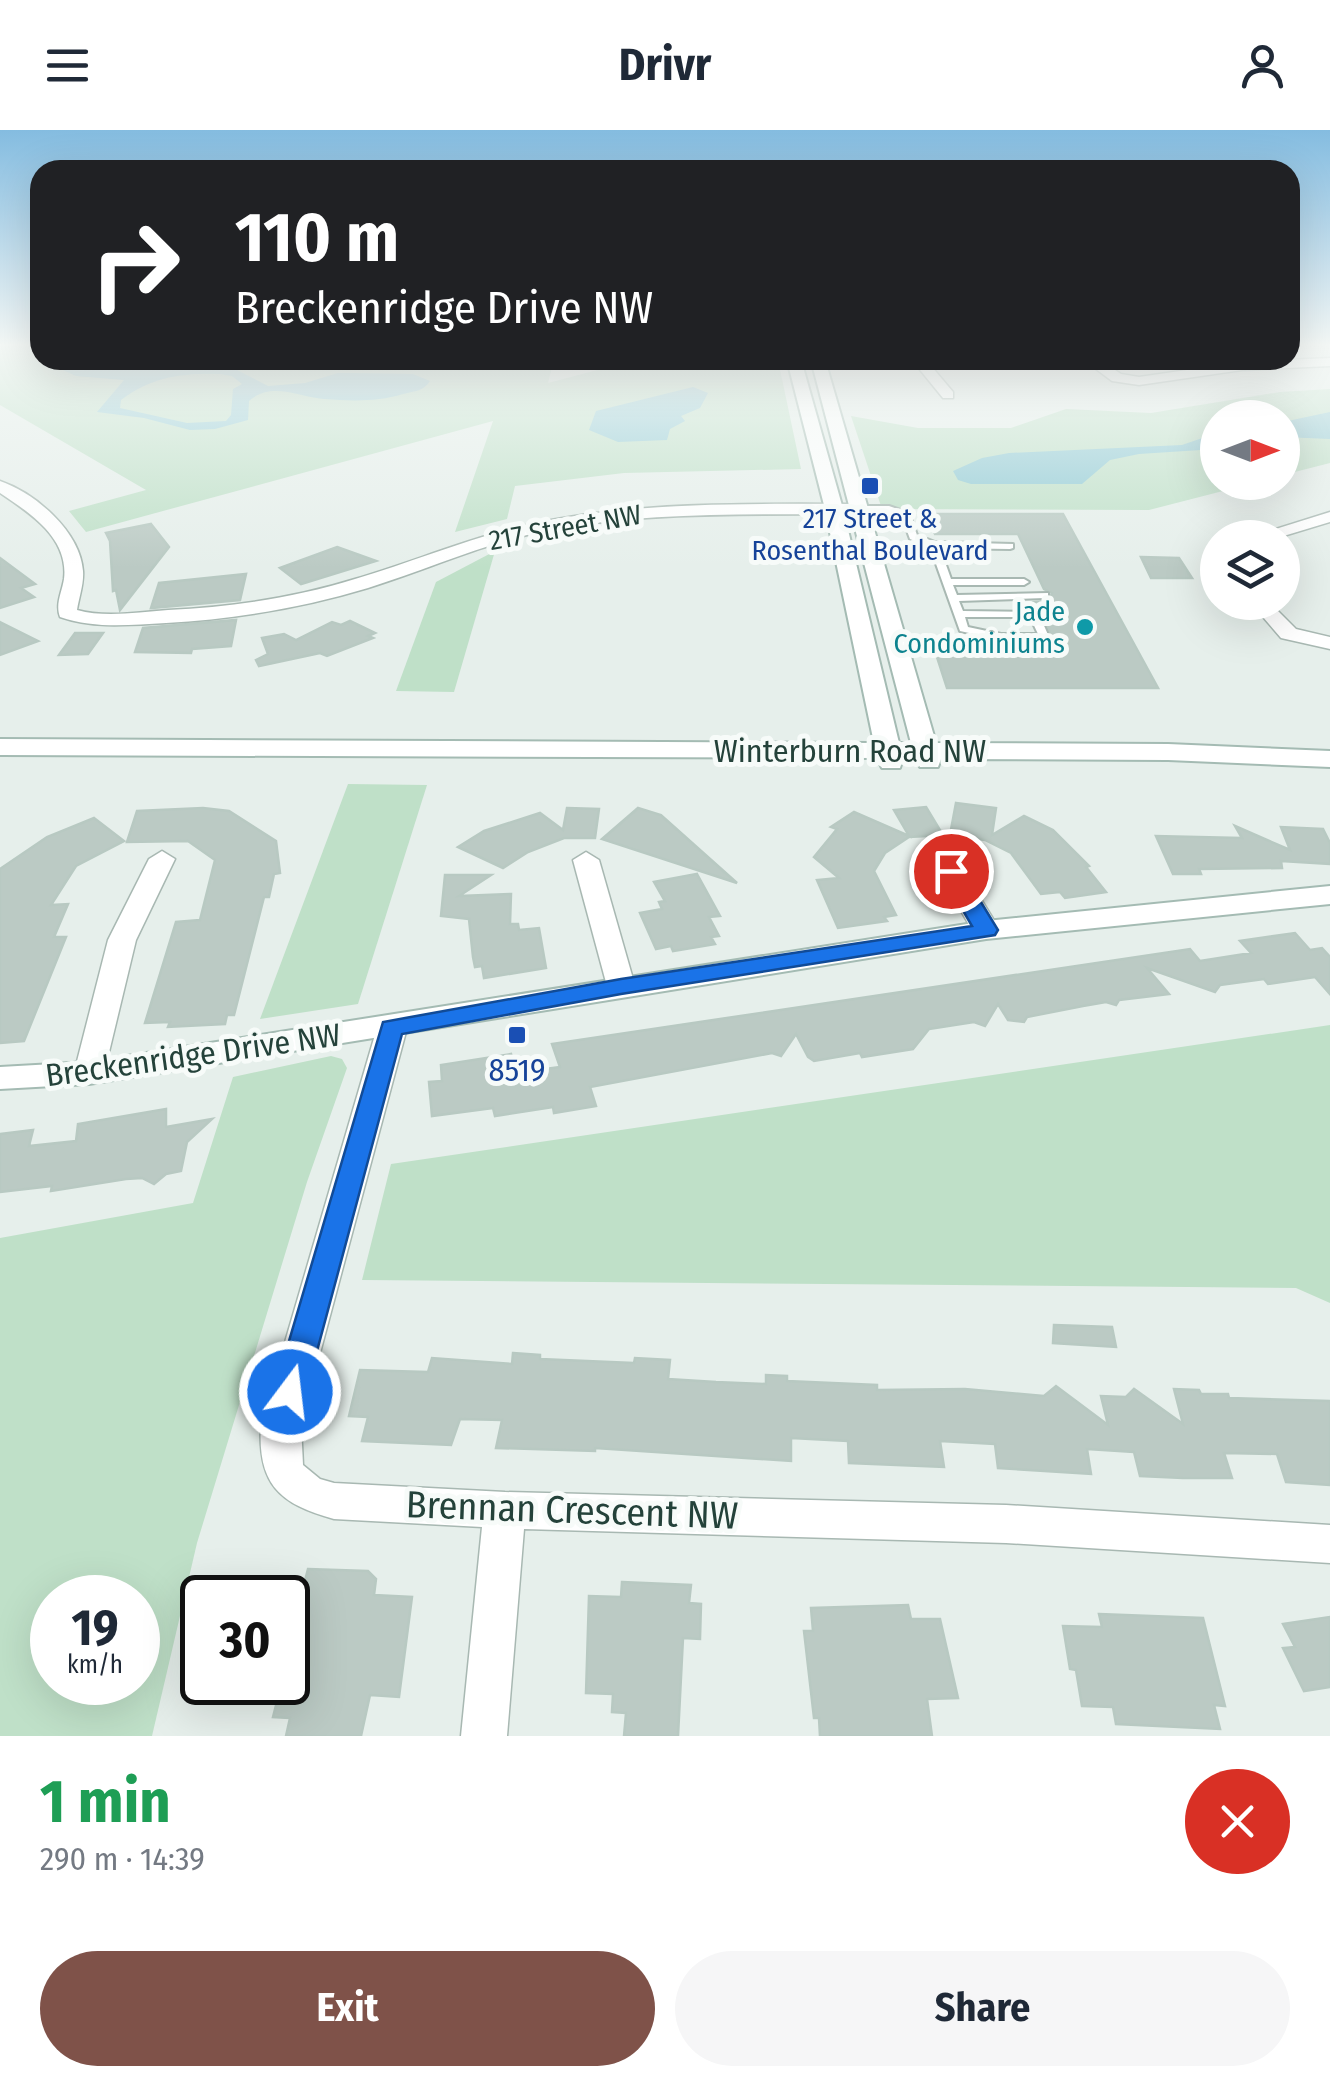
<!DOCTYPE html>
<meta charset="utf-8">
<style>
:root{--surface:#fff;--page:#f6f6f7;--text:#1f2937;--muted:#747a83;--accent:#7f5249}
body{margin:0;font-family:"Fira Sans Condensed",sans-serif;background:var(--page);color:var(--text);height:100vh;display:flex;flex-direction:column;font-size:38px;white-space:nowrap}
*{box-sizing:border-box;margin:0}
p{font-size:32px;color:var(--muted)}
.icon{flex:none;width:55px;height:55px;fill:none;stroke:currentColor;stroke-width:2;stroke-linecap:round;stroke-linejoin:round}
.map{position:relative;height:1606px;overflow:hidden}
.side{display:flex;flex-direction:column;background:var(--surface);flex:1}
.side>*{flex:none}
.banner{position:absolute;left:30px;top:30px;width:1270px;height:210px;border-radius:30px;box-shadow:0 10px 40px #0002;background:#202124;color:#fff;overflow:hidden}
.needle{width:65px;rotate:90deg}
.fabs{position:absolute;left:1200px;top:270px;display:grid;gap:20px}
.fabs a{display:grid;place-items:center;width:100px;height:100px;border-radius:50%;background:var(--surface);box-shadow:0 10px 40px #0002;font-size:50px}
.speed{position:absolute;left:30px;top:1445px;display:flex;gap:20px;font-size:50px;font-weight:700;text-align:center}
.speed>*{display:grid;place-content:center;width:130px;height:130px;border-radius:50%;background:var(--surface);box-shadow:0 10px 40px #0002;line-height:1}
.speed small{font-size:25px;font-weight:400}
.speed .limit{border:5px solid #111;border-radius:15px;background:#fff;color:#111}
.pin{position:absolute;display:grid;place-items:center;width:85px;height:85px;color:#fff;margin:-42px;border:5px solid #fff;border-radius:50%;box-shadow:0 2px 10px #0007}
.me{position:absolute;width:110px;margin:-55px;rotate:15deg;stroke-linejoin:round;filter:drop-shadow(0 0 8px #0008)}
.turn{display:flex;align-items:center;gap:35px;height:210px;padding:0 40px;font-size:45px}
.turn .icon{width:130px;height:130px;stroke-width:2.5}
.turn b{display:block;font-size:70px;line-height:85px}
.round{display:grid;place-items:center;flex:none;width:105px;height:105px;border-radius:52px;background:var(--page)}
.summary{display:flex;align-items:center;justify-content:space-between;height:170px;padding:0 40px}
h1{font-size:60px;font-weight:700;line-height:75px;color:#1e9e55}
.cta{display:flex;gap:20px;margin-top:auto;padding:20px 40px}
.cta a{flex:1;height:115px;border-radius:60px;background:var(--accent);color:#fff;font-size:40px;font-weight:700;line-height:115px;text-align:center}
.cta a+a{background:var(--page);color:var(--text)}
header{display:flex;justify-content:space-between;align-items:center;height:130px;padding:0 40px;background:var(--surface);font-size:45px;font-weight:700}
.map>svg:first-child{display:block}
</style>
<header><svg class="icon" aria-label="menu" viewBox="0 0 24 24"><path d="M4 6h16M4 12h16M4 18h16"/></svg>Drivr<svg class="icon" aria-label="person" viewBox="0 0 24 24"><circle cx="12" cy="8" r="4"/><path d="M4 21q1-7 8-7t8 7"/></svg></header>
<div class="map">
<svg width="1330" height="1606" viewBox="0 0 1330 1606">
<rect width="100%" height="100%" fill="#e6efeb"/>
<g fill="#bfe0c8" fill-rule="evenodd">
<polygon points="4,214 40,214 40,230 554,230 548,253 635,230 778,230 801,339 624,343 515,356 507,389 455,402 493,291 86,402 69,381 146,360 0,275 0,218"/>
<polygon points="1330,259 1330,333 1283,345 1282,288 1218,288 1218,352 1254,353 1149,380 882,379 851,286 918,298 1011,298 1066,279 1151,283 1280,262"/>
<polygon points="495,421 454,562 396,561 436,452"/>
<polygon points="348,654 427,655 358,874 260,889"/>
<polygon points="1330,895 1330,1173 1296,1158 362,1150 391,1034"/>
<path d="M331 926 342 929 347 938 307 1052 197 1413 152 1606H0V1108L193 1073 233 947ZM52 1468H138V1552H52Z"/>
</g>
<g fill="#8ec9d4" fill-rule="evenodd">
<path d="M63 230H144L152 239 237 240 268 256 305 253 338 243 413 244 430 251C424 261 415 261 403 264 377 272 351 271 324 269 299 267 271 251 249 271L248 290 215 299 190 300 144 288 97 282 124 250 76 246 52 235ZM220 244 232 246 242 254 233 259 231 285 226 291 187 293 120 278 121 270C152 247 181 243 220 244Z"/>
<polygon points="693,257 708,263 700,278 681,286 685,291 670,299 667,310 618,312 589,300 596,281"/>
<polygon points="1330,282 1330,309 1283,307 1283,292"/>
<polygon points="1217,303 1216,319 1139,324 1110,330 1082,354 971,354 958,350 953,341 982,328 1009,323 1182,315"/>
</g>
<g fill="#bbcac4" stroke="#b8c9c2" stroke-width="2.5">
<polygon points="928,384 1063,384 1158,558 947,558 936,524 1058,524 1041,480 1034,472 1049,471 1052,463 1044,459 1018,404 935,404"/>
<polygon points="151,394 169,417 120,480 116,460 113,461 110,411 106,403"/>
<polygon points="337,417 376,431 301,454 280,438"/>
<polygon points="1141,427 1179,428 1192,448 1151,448"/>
<polygon points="0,428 35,454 21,458 34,467 0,478"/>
<polygon points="246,444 240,470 151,478 159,453"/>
<polygon points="236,490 231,516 192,519 191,523 135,522 143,498"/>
<polygon points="350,491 375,503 368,506 373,508 327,526 320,523 259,536 256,530 268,524 262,508 284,504 296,510 332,492 341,495"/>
<polygon points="0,492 38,511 0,525"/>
<polygon points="75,503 103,503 88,524 59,525"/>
<polygon points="956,673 996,678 992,705 1024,686 1053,700 1089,736 1086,737 1106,762 1065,768 1060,762 1041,764 1011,723 985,710 950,705"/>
<polygon points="926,677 943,705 909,707 885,723 874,741 896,785 884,787 887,791 838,798 817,750 839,748 814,727 837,699 831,697 854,682 909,706 894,680"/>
<polygon points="203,678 229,681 276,711 280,743 274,744 269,767 264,767 234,885 227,885 225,894 168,897 170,892 145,893 176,792 200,790 215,730 188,711 127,712 137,681"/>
<polygon points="567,678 599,679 595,708 564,708 528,722 503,738 458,717 484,701 540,683 563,700"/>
<polygon points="638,678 661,685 737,753 602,709"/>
<polygon points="94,688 124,711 76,736 51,775 68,774 54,807 66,807 24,911 0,913 0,739 47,707"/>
<polygon points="1235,696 1290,720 1281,697 1323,699 1330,713 1330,734 1281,731 1282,738 1199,739 1201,744 1173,744 1156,706 1242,708"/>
<polygon points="697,744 720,786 709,787 719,806 711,807 715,814 673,821 671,816 656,819 640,783 662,779 659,772 665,771 654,752"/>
<polygon points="445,745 491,745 459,766 511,764 510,794 518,794 519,800 539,798 546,838 484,848 482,836 475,837 473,827 469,789 441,786"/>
<polygon points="1295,803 1310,820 1322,818 1330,827 1330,864 1315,847 1268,854 1264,849 1220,855 1215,862 1147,838 1169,864 1119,870 1116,875 1106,872 1083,876 1027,887 1024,892 1008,890 998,874 985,896 974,892 929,899 913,919 862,927 860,923 814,931 808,927 796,904 781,926 772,923 590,957 596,976 554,983 553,977 495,986 493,978 432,986 429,952 442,951 441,935 511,924 516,943 560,937 552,914 1190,819 1200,831 1251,823 1240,811"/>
<polygon points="166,979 166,997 212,989 187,1012 181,1041 166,1044 154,1054 142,1048 126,1049 51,1061 52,1056 0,1062 0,1004 33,1000 29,1016 76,1011 78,994"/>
<polygon points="1054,1195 1112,1197 1116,1217 1053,1213"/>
<polygon points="513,1223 540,1225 540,1229 634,1233 635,1228 670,1230 668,1249 716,1252 766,1254 766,1245 787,1246 787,1251 877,1255 877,1260 965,1259 1044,1266 1056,1256 1108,1295 1101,1266 1126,1267 1134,1259 1183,1294 1174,1259 1199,1260 1201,1264 1228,1264 1229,1268 1330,1271 1330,1355 1286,1352 1277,1324 1224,1323 1232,1348 1183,1348 1140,1346 1134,1322 1087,1319 1091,1344 998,1338 995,1314 940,1311 944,1337 849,1333 848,1311 791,1308 791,1331 595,1318 595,1321 496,1318 502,1290 460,1289 451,1315 362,1311 368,1287 349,1286 360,1240 428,1242 432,1228 512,1234"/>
<polygon points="308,1439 368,1441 376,1449 374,1465 412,1467 399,1567 370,1565 361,1606 286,1606 290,1588 273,1587 282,1552 288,1552 291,1505"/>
<polygon points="622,1452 691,1455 689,1473 701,1474 700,1509 683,1508 678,1606 624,1606 626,1583 612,1582 613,1564 586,1563 589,1466 621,1467"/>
<polygon points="908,1475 911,1489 940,1489 958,1568 927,1569 932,1606 820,1606 819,1588 814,1588 804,1501 813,1501 811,1478"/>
<polygon points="1099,1484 1203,1488 1225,1576 1214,1575 1220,1599 1116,1594 1113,1577 1082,1576 1076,1540 1070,1539 1063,1496 1102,1497"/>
<polygon points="1330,1487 1330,1557 1304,1561 1283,1518 1295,1517 1283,1494"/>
</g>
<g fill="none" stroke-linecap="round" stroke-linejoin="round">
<defs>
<g id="lane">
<polygon points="564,230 575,230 561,235 558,233"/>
<path d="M862 376H889L909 383 917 405 935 412 1013 414V418L1010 419 940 418 951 449H1024L1029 452 1024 455H953L957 465 1048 463V467L1045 468 959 471 963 481 1038 482 1049 507 1048 509 1001 510 960 501 930 417 910 409 902 387 888 382 859 381V377ZM965 487H1030L1038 504H1001L968 497Z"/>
</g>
<g id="street">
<polygon points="1330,228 1330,236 1242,240 1139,255 1112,251 1084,230 1100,230 1121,244 1139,247 1242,232"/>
<polygon points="912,230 926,230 953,262 953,268 943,268"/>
<path d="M0 351C35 363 80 401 83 441 84 454 79 467 77 480 106 488 138 482 168 480 231 477 294 468 355 449 420 430 483 402 551 390 654 371 758 374 862 374L871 379 862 384C758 385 653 381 550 400 487 412 429 439 368 458 302 478 234 489 166 493 129 495 95 499 60 487 55 474 62 462 64 449 69 408 30 383 0 363Z"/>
<polygon points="1330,382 1330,392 1277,408 1247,408"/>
<polygon points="1250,472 1269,472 1296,499 1330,507 1330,519 1281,508"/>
<polygon points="162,721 175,729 136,810 104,943 100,950 78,950 74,943 108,810 149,729"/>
<polygon points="586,722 599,730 635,856 631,862 611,862 607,856 573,730"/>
<polygon points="951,733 960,735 1000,800 996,806 976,806 972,800 938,741"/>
<path d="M392 889 403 891 407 898 301 1294 303 1335 320 1349 334 1353 505 1362 1006 1375 1330 1395V1433L1006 1413 524 1399 507 1606H461L482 1397 334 1389C279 1374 257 1354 261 1294L377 898 381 891Z"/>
</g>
<g id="secondary">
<polygon points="787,230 801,230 843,379 899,613 911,613 811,230 825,230 936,613 1168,614 1330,621 1330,637 1168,630 941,629 938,637 920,637 915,628 903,628 900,638 882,638 877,628 0,625 0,609 874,613 825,379"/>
<polygon points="1330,756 1330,774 986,809 89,954 0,959 0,937 89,932 986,791"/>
</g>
</defs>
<use href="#lane" stroke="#a8b8b2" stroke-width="4"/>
<use href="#street" stroke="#a8b8b2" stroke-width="3"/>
<use href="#secondary" stroke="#a4bbb3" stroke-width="4"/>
<use href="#lane" fill="#fff" fill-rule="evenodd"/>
<use href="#street" fill="#fff" fill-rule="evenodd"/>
<use href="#secondary" fill="#fff" fill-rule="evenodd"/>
</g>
<linearGradient id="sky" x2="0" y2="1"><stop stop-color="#84bce0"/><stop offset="0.49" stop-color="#f4f8f6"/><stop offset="1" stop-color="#f4f8f6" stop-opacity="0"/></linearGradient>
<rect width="1330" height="438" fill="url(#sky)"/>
<polygon fill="#1a73e8" stroke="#114b97" stroke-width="2.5" points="951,735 959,736 998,800 995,805 621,864 402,904 306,1262 301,1271 290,1275 278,1271 274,1262 383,892 621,849 972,796 940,741"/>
<g fill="#1a4fb4" stroke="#f7fbf9" stroke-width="4">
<rect x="860" y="346" width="20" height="20" rx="5"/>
<rect x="507" y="895" width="20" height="20" rx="5"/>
</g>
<circle fill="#0f9aa8" stroke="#f7fbf9" stroke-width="4" cx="1085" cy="497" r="10"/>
<g text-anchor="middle" stroke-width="10" stroke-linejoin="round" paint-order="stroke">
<g font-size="28" fill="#164399" stroke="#f7fbf9">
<text x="870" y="398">217 Street &amp;<tspan x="870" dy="32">Rosenthal Boulevard</tspan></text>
</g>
<g font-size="28" fill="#24423a" stroke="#f7fbf9">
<text transform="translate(565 397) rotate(-10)" y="10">217 Street NW</text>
</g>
<g font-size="28" fill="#0d838f" stroke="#f7fbf9" text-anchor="end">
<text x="1065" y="491">Jade<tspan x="1065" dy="32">Condominiums</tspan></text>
</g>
<g font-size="32" fill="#24423a" stroke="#f7fbf9">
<text x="850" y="632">Winterburn Road NW</text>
<text transform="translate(193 925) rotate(-8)" y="11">Breckenridge Drive NW</text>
</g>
<g font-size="32" fill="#164399" stroke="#f7fbf9">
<text x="517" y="951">8519</text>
</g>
<g font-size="38" fill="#24423a" stroke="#f7fbf9">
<text transform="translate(572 1380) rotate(2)" y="13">Brennan Crescent NW</text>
</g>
</g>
</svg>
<div class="fabs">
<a><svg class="needle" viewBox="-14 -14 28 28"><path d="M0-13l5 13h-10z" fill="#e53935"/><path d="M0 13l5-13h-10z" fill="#747a83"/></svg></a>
<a><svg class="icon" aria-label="layers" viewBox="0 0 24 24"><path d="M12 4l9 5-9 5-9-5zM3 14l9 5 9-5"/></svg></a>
</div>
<div class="speed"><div>19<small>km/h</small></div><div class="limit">30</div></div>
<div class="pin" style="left:951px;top:741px;background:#d93025"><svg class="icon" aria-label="arrive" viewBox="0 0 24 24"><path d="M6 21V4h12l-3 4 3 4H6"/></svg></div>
<svg class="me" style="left:290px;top:1262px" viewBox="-20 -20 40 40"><circle r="17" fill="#1a73e8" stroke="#fff" stroke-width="3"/><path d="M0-11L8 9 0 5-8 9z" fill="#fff"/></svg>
<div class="banner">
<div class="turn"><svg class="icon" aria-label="right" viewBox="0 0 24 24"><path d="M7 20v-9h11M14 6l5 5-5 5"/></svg><div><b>110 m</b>Breckenridge Drive NW</div></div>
</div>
</div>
<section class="side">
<div class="summary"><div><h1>1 min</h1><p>290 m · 14:39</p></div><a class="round" style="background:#d93025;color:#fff"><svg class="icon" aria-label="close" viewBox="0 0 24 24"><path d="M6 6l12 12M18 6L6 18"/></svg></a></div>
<div class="cta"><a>Exit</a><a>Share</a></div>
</section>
